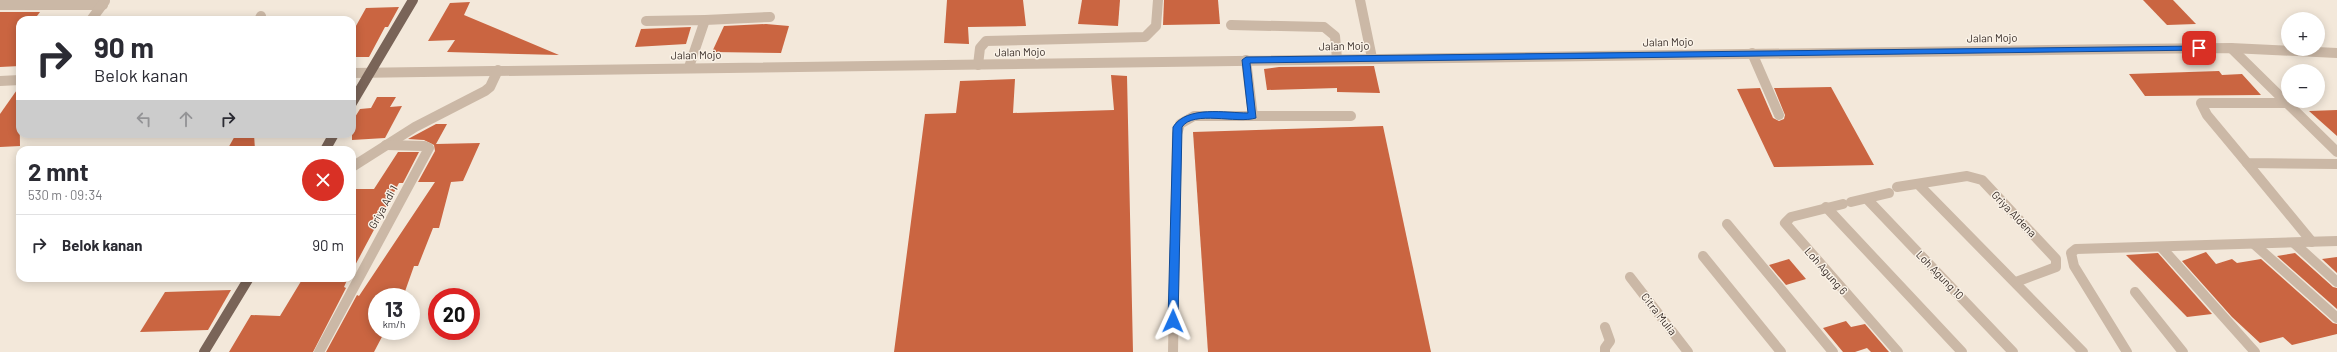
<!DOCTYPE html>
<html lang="id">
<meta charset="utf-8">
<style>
:root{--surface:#fff;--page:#f2f2f3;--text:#2b2b33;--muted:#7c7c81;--line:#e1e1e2}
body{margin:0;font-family:Barlow,sans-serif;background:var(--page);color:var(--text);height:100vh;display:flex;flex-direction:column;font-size:15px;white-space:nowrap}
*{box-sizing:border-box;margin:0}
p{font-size:13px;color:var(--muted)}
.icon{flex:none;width:22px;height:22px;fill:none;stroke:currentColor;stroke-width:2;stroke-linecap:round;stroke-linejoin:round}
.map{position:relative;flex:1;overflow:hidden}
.side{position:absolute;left:16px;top:146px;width:340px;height:136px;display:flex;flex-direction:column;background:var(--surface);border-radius:12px;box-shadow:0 2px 10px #0003}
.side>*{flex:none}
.guide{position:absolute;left:16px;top:16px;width:340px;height:122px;border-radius:12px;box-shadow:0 2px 10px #0003;background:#fff;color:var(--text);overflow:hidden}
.fabs{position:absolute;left:2281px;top:12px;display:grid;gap:8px}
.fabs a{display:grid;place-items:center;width:44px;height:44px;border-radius:50%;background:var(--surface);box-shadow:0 2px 10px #0003;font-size:20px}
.speed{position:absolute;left:368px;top:288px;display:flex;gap:8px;font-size:20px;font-weight:700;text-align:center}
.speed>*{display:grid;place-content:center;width:52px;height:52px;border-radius:50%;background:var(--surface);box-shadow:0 2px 10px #0003;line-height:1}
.speed small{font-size:10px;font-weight:400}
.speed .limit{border:6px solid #d22;background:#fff;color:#111}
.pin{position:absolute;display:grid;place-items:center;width:34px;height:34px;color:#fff;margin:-17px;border-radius:8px;box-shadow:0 2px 6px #0006}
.me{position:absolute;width:44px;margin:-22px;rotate:1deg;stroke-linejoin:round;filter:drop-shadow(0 0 3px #0008)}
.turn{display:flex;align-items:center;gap:14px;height:84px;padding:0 12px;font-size:18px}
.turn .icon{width:52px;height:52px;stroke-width:2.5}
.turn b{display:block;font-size:28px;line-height:34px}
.lanes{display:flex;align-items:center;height:38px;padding:0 12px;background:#0003;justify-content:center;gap:20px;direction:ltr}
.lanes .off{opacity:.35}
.round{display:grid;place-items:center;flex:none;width:42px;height:42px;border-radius:21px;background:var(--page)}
.overview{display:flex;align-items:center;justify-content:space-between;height:68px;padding:0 12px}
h1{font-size:24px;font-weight:700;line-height:30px}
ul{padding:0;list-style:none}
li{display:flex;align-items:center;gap:12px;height:60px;padding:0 12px;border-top:1px solid var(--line)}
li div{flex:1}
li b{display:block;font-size:15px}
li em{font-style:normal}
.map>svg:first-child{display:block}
</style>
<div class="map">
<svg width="2337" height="352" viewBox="0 0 2337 352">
<rect width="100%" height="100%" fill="#f3e8da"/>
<g fill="#ca6541">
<polygon points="947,0 1023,0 1026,26 968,27 969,44 944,43"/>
<polygon points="1082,0 1120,0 1118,26 1078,24"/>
<polygon points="1164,0 1218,0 1220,24 1163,25"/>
<polygon points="2143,0 2173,0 2196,24 2167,25"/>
<polygon points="470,2 464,15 559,55 447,52 455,40 428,41 450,3"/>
<polygon points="399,7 388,27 385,27 369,57 352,57 352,33 366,8"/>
<polygon points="0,12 40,12 34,20 20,20 20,66 0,67"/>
<polygon points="766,24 789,26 781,53 712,52 724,26"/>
<polygon points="691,27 686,44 635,47 641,29"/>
<polygon points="1374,66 1380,93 1337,92 1337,88 1267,90 1264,69 1279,67"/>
<polygon points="2219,71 2222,75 2242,74 2261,95 2145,96 2129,74"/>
<polygon points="1111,75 1127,76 1133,352 894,352 925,114 956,113 960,81 1015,79 1013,113 1114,110"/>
<polygon points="19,87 20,146 0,147 0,114"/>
<polygon points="1831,87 1874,165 1774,167 1737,89 1760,88 1773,118 1779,121 1784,119 1785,115 1774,88"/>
<polygon points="377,97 396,97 390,107 402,106 385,138 352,140 352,122 360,109 371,108"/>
<polygon points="2337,110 2337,136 2309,111"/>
<polygon points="436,124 447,124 436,144 480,143 463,181 451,182 439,228 433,228 418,266 414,266 403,297 377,297 377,331 385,331 374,352 326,352 357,295 359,296 435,182 418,182 435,151 434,145 424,140 408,139"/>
<polygon points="1383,126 1431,352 1208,352 1193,132"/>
<polygon points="236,134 254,134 255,150 227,150"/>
<polygon points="398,152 419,152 403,183 399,183 352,271 352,189 374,189"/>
<polygon points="2206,252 2216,264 2232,259 2237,263 2261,259 2333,323 2337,324 2337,334 2292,345 2283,337 2260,343 2232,317 2182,261"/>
<polygon points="2158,253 2212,314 2187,317 2126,255"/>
<polygon points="2295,253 2333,287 2337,288 2337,309 2277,256"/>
<polygon points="2337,257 2337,273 2322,259"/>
<polygon points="1789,259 1806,279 1786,285 1769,265"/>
<polygon points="303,278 348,278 344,287 346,288 313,352 229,352 251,315 280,316"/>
<polygon points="231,290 208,330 140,332 165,292"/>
<polygon points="1846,321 1851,327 1865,324 1889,352 1871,352 1867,348 1855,352 1843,352 1823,328"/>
</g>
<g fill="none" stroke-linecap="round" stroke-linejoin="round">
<g stroke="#cbb8a6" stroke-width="10">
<polyline points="1360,0 1372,58"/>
<polyline points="0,5 103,5"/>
<polyline points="91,20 105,1"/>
<polyline points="259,20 261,16"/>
<polyline points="705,20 770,17"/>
<polyline points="646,21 705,20 689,67"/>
<polyline points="1231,25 1324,27 1335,36 1337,59"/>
<polyline points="2231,48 2337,152"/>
<polyline points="1752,53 1779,115"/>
<polyline points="1246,60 1253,116"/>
<polyline points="978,65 980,48 986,41 1145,37 1156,26 1158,0"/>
<polyline points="352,73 2120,49 2231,48 2337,53"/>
<polyline points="0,81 20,80"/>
<polyline points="2287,103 2201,103 2207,115 2247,163 2337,164"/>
<polyline points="2247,163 2312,242"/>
<polyline points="352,167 415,127 485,91 490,87 498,70"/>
<polyline points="1918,184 2083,352"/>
<polyline points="1897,187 1967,176 1982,180 2056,259 2056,267 2016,282"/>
<polyline points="1867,199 2013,352"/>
<polyline points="1851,202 1889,193"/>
<polyline points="1843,204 1791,217 1785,223 1898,352"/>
<polyline points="1826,207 1962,352"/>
<polyline points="1727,224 1833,352"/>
<polyline points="2294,243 2337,282"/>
<polyline points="2254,244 2337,318"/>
<polyline points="2162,248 2255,352"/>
<polyline points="1703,256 1781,352"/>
<polyline points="1630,277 1688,352"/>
<polyline points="2135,292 2183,352"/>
<polyline points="1605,327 1610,341 1605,348 1605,352"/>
<polyline points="319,352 429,148 424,146 386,145"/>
<polyline points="1173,352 1177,134 1180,124 1194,116 1351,116"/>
<polyline points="2127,352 2074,266 2071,253 2076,249 2337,241"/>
</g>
<g stroke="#796458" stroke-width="10">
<polyline points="352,103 413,0"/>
<polyline points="325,150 334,134"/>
<polyline points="204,352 249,278"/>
</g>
</g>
<path fill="#1a73e8" stroke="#114b97" d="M2199 46H2202V50L1250 63 1256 118C1237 124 1193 110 1182 127L1178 321 1173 325 1168 321 1173 127C1187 105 1226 113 1248 113L1242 60 1246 57Z"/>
<g text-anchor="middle" stroke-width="3" stroke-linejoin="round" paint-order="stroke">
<g font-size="11" fill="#372c27" stroke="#faf2e7">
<text transform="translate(1992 38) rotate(-1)" y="4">Jalan Mojo</text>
<text transform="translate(1668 42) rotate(-1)" y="4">Jalan Mojo</text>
<text transform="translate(1344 46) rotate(-1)" y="4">Jalan Mojo</text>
<text transform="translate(1020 52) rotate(-1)" y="4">Jalan Mojo</text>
<text transform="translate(696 55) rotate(-1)" y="4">Jalan Mojo</text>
<text transform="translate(383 207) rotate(-61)" y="4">Griya Adi 1</text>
<text transform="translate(2014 214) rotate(46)" y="4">Griya Aldena</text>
<text transform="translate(1826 271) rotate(49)" y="4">Loh Agung 6</text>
<text transform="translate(1940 275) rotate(46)" y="4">Loh Agung 10</text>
<text transform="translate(1659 314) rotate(52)" y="4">Citra Mulia</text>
</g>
</g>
</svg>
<div class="fabs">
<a>+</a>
<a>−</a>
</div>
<div class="speed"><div>13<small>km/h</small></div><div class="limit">20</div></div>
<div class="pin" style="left:2199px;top:48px;background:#d93025"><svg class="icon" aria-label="arrive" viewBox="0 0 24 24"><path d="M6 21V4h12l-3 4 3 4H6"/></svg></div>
<svg class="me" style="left:1173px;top:321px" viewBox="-20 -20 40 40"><path d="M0-17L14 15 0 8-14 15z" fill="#1a73e8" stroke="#fff" stroke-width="4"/></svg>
<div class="guide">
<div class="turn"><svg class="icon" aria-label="right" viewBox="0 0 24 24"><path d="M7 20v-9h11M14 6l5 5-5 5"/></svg><div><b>90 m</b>Belok kanan</div></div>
<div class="lanes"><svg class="icon off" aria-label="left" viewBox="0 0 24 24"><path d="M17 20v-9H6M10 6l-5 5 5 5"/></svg><svg class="icon off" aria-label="ahead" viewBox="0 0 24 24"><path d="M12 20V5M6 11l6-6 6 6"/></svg><svg class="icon" aria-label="right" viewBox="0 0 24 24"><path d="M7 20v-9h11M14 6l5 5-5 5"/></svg></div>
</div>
<section class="side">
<div class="overview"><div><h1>2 mnt</h1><p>530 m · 09:34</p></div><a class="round" style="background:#d93025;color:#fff"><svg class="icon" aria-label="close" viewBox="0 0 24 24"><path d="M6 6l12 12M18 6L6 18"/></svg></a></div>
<ul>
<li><svg class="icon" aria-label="right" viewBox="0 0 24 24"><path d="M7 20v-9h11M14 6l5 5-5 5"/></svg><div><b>Belok kanan</b></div><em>90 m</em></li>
</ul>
</section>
</div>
